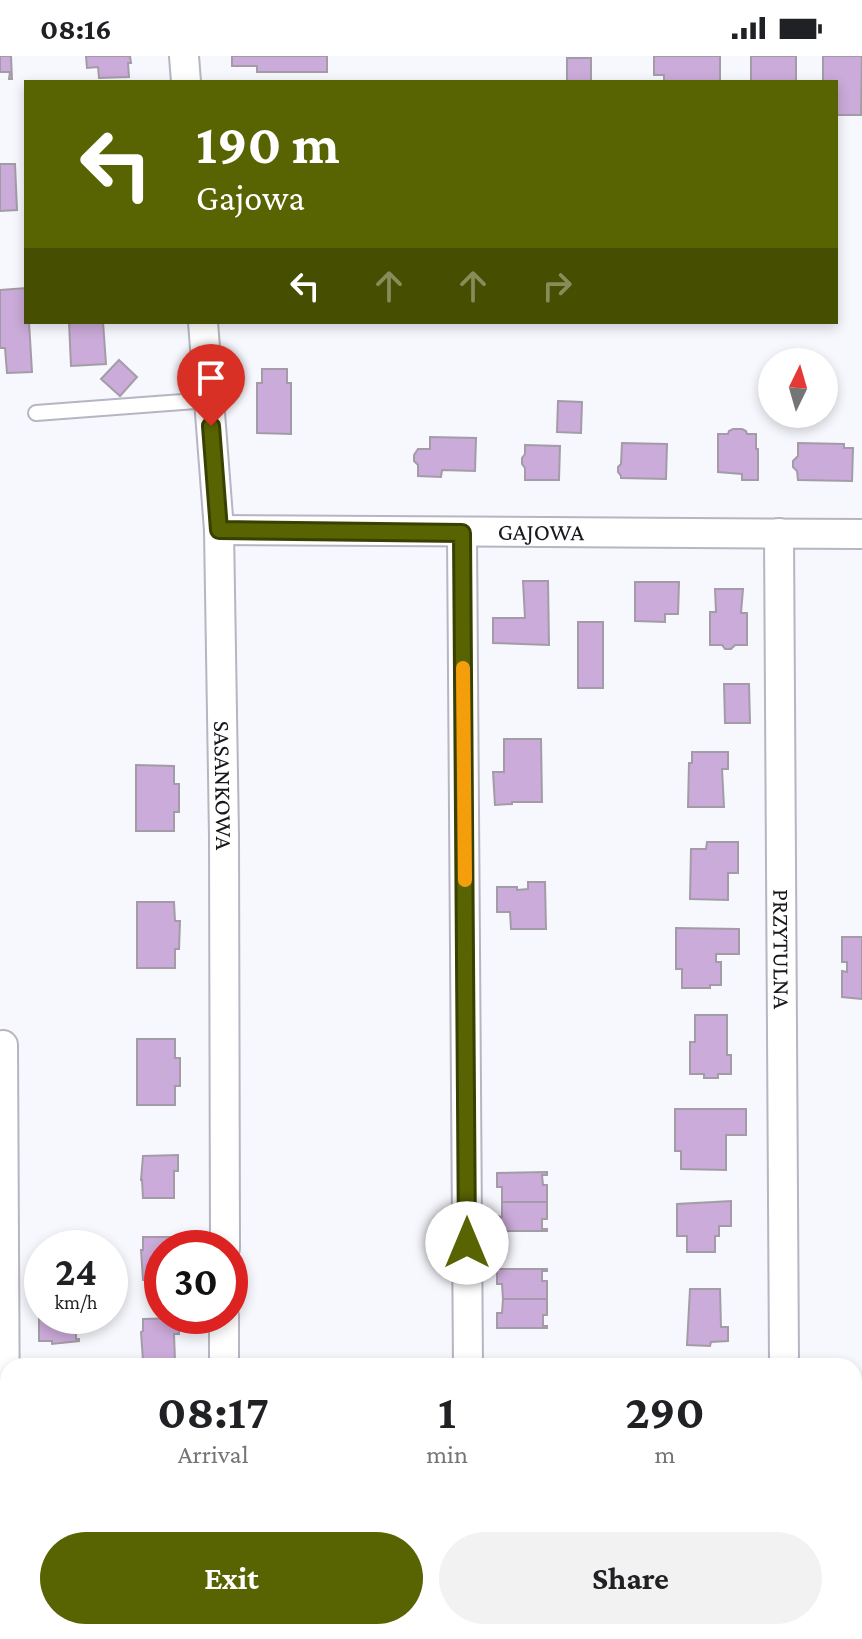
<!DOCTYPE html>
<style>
:root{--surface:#fff;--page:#f2f2f2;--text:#202124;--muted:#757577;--accent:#586302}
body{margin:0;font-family:"Crimson Pro",serif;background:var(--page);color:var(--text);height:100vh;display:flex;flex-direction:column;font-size:30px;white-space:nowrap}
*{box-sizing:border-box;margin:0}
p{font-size:26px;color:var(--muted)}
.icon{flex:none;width:44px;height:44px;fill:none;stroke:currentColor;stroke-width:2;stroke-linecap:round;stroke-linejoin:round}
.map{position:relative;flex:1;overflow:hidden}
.drawer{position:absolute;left:0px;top:1302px;width:862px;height:282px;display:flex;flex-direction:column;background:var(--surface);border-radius:24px 24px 0 0;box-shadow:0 4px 12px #0003}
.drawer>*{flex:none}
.guide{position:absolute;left:24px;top:24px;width:814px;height:244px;border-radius:0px;box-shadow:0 4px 12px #0003;background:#586302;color:#fff;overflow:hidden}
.needle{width:52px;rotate:5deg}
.tools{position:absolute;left:758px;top:292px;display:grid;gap:16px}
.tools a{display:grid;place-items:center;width:80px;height:80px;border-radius:50%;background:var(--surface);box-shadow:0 4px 12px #0003;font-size:40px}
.speed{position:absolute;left:24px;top:1174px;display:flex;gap:16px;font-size:40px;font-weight:700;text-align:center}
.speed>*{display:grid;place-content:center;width:104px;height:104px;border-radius:50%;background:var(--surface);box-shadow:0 4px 12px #0003;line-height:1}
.speed small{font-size:20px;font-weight:400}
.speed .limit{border:12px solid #d22;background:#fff;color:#111}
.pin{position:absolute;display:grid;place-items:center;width:68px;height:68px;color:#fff;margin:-82px -34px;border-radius:50% 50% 50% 0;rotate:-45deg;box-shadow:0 0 8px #0007}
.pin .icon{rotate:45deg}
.me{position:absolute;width:88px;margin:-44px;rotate:0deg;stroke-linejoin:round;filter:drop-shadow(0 0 6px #0008)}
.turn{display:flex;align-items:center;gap:28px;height:168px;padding:0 40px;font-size:36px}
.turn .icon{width:104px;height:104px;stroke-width:2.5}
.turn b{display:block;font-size:56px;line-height:68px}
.lanes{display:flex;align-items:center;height:76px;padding:0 40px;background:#0003;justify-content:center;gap:40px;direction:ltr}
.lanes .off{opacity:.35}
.eta{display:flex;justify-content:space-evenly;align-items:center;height:136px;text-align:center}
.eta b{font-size:48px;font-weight:700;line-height:56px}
.primary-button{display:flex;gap:16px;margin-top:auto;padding:16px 40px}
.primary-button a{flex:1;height:92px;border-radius:48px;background:var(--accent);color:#fff;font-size:32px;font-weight:700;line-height:92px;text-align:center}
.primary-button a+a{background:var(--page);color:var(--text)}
.status{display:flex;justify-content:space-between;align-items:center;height:56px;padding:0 40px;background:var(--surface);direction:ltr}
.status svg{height:22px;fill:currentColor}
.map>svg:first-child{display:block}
</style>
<div class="status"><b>08:16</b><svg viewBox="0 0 49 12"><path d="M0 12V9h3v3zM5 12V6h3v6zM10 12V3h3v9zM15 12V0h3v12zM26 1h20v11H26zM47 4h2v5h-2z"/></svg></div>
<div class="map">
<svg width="862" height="1583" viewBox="0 0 862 1583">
<rect width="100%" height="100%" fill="#f7f7fe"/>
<g fill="#cbabd9" stroke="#a39ca6" stroke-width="2">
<polygon points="0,0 11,0 12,23 9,23 10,16 0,16"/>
<polygon points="86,0 130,0 131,7 128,7 129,21 99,22 98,11 87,12"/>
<polygon points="232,0 327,0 327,16 257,16 257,10 232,10"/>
<polygon points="654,0 720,0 720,26 664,26 664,19 654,19"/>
<rect x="751" y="0" width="45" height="26"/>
<polygon points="823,0 862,0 861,59 836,59 836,26 823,26"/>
<rect x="567" y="2" width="24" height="24"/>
<polygon points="0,108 15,108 17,154 0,155"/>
<polygon points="26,232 26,266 29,266 32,316 7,317 5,292 0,292 0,234"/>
<polygon points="69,266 103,266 106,308 71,310"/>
<polygon points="119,304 137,321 120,340 101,323"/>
<polygon points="262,313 287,313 287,327 291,327 291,378 257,377 257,327 262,327"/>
<polygon points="558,345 582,346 581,377 557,376"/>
<polygon points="733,373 742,373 746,375 747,378 756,378 756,393 758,393 758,424 742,424 742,418 718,416 718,378 728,378 729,375"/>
<polygon points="430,381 476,382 475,415 442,414 441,421 418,420 418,409 414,405 414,399 418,393 430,393"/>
<polygon points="622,387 667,388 666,423 621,422 621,420 618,416 618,411 621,408"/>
<polygon points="798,387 844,388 844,392 853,392 852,425 798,424 797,415 793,411 793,405 798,400"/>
<polygon points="525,389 560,390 559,424 525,424 525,412 522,408 522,402 525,398"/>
<polygon points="523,525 548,525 549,589 493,587 493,562 525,562"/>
<polygon points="635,526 679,526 678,558 665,558 665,566 635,565"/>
<polygon points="715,533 743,533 741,557 747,557 747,589 735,589 731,593 725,593 722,589 710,589 710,556 716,556"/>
<rect x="578" y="566" width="25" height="66"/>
<polygon points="724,628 749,628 750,667 725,667"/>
<polygon points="504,683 541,683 542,746 512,746 512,748 495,749 493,716 504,716"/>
<polygon points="692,696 728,696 728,713 722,713 724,751 688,751 689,707 692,707"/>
<polygon points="136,709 174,710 174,728 179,728 179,756 174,756 174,775 136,775"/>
<polygon points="707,786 738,786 738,817 728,817 728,844 690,843 691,793 706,793"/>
<polygon points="528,826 545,826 546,873 511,873 510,856 497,856 497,831 517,831 517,834 528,833"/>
<polygon points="137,846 174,846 175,865 180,865 179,893 175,893 175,912 137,912"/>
<polygon points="676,872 739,873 739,898 716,898 716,906 721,906 721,929 710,929 710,932 682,932 682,913 676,913"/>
<polygon points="842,881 862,881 862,943 842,941 842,915 847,916 847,906 842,906"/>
<polygon points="695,959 727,959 727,999 731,999 731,1018 718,1018 718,1022 704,1022 704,1018 690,1018 690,986 695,986"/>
<polygon points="137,983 175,983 175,1002 180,1002 180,1030 175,1030 175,1049 137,1049"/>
<polygon points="675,1053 746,1053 746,1079 726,1079 726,1114 681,1113 681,1095 675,1095"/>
<polygon points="178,1099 178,1115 174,1115 174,1142 143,1142 142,1124 141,1124 143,1100"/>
<polygon points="547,1116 547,1119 542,1119 543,1129 547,1129 547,1146 502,1146 502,1131 497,1131 497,1117"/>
<polygon points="731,1145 731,1170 719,1170 719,1180 715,1180 715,1196 687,1196 687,1180 677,1180 677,1148"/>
<polygon points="502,1146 547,1146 547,1163 542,1163 542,1173 547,1173 547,1175 497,1175 497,1160 502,1161"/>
<polygon points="143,1181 178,1181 178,1192 162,1192 162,1224 143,1224 141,1194 143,1194"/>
<rect x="39" y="1194" width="3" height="33"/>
<polygon points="497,1213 547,1213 547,1215 542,1215 542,1225 547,1225 547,1243 503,1243 502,1228 497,1228"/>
<polygon points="690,1233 720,1233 721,1271 728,1271 728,1285 711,1286 710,1290 687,1289"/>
<polygon points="503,1243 547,1243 547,1259 543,1259 543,1270 547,1270 547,1272 497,1272 497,1257 502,1257"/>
<polygon points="39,1252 42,1252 42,1260 76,1260 76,1283 79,1283 79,1285 52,1288 52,1285 39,1285"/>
<polygon points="178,1262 179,1278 174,1278 175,1305 143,1305 141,1276 143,1275 143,1263"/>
</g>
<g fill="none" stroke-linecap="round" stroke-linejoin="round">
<defs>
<polyline id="lane" points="36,357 209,344"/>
<g id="street">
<polyline points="184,0 186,26"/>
<path id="s1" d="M203 266 219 474 224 780 225 1192"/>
<path id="s2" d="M219 474 862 478"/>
<polyline points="462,477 468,1310"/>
<path id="s3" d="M779 477 784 1308"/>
<polyline points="3,989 6,1583"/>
<polyline points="224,1310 224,1260"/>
<polyline points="470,1576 470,1583"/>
<polyline points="221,1583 222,1576"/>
</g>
</defs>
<use href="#lane" stroke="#b6b5c1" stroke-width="18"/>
<use href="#street" stroke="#b6b5c1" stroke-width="32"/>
<use href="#lane" stroke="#fff" stroke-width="14"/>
<use href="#street" stroke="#fff" stroke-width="28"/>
</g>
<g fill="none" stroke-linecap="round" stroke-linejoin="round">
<defs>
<polyline id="route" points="211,370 219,474 462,477 467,1187"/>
</defs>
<use href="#route" stroke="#394001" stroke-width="20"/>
<use href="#route" stroke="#586302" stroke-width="14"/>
<polyline stroke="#f59e0b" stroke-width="14" points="463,612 465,824"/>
</g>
<g text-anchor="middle" stroke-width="7" stroke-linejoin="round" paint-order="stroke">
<g font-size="24" fill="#18171c" stroke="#fff">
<text dy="8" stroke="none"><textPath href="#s2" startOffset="322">GAJOWA</textPath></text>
<text dy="8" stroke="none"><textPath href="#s1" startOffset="464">SASANKOWA</textPath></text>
<text dy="8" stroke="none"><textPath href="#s3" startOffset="416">PRZYTULNA</textPath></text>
</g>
</g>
</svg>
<div class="tools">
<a><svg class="needle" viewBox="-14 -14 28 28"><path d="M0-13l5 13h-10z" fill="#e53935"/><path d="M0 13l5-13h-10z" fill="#757577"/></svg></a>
</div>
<div class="speed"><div>24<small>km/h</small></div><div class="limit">30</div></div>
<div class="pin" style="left:211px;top:370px;background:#d93025"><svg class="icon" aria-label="arrive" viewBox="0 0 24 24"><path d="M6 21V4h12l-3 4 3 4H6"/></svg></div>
<svg class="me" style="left:467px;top:1187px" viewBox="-20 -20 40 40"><circle r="19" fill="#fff"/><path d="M0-13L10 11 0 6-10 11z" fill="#586302"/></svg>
<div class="guide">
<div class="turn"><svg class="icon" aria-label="left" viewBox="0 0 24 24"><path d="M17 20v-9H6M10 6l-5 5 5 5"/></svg><div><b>190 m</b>Gajowa</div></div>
<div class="lanes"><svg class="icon" aria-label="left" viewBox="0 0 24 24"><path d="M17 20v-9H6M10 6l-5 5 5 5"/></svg><svg class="icon off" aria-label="ahead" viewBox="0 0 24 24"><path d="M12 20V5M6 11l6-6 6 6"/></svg><svg class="icon off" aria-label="ahead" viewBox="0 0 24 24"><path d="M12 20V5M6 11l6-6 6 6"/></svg><svg class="icon off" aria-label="right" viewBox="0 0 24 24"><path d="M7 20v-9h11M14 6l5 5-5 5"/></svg></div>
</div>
<section class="drawer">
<div class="eta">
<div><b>08:17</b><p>Arrival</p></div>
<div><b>1</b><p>min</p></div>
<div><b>290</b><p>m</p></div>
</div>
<div class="primary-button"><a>Exit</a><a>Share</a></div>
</section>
</div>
